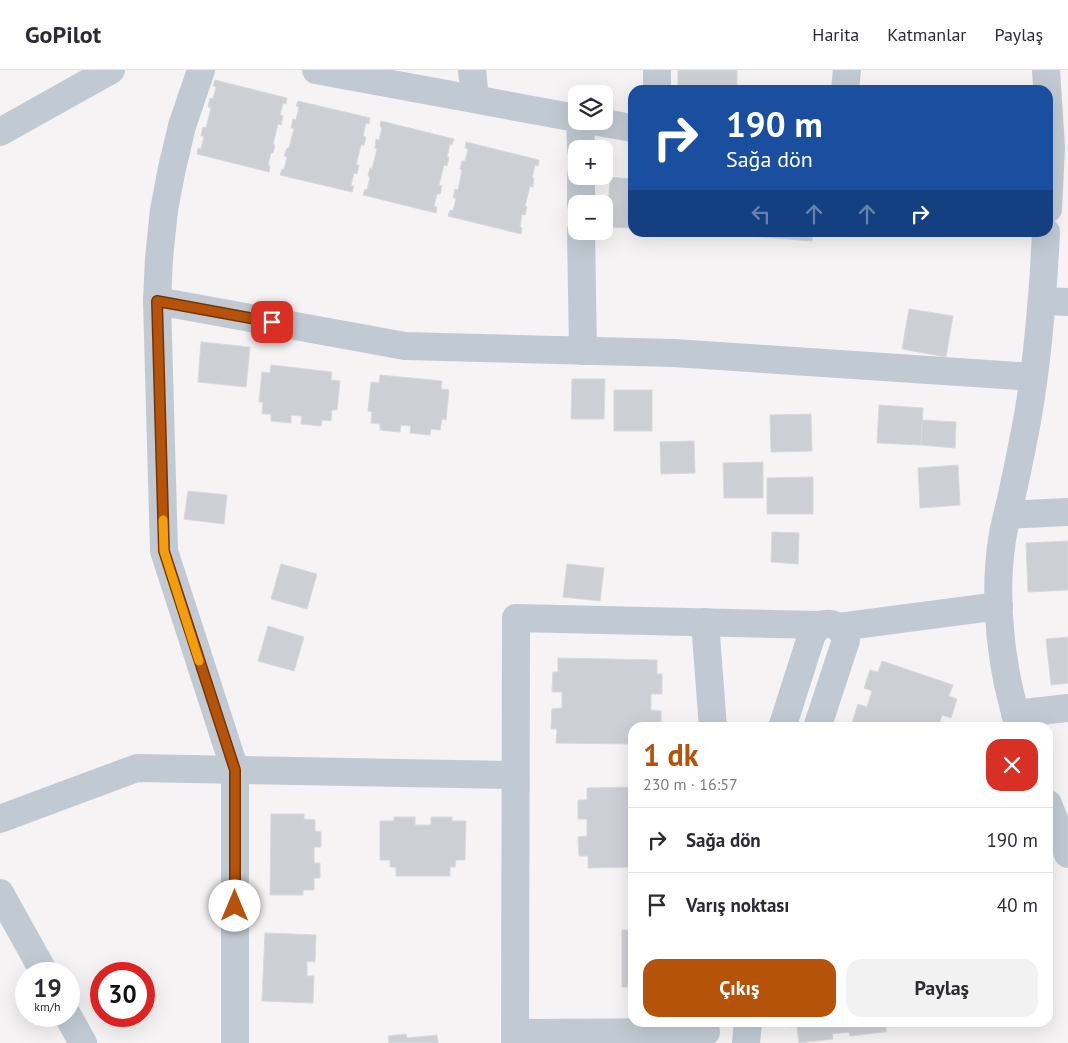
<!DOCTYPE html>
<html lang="tr">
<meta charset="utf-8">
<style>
:root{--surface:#fff;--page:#f2f2f3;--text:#2b2b33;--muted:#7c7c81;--line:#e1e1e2;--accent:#b45309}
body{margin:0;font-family:"PT Sans",sans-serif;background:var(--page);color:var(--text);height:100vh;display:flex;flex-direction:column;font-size:19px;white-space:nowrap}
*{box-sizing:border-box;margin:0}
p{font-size:16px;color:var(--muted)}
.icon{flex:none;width:28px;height:28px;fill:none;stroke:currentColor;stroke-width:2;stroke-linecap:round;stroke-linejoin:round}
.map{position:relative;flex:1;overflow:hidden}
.panel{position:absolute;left:628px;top:652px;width:425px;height:305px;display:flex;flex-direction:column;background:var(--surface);border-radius:15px;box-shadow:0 5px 20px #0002}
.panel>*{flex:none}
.guide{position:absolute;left:628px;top:15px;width:425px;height:152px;border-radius:15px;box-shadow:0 5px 20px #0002;background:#1a4fa0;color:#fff;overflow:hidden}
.buttons{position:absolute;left:568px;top:15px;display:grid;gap:10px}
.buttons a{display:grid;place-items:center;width:45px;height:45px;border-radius:10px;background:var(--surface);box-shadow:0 5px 20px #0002;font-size:25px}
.speed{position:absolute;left:15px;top:892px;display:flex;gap:10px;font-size:25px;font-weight:700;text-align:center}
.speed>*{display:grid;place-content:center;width:65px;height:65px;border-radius:50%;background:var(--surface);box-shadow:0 5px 20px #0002;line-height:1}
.speed small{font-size:12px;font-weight:400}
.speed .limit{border:8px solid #d22;background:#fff;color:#111}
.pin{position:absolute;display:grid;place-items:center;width:42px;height:42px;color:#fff;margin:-21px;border-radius:10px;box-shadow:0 2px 8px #0006}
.me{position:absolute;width:55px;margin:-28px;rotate:0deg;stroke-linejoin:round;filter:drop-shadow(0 0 4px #0008)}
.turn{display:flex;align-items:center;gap:18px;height:105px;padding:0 15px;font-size:22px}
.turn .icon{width:65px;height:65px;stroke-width:2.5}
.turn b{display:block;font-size:35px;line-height:42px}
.lanes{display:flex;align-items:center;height:48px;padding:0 15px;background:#0003;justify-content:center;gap:25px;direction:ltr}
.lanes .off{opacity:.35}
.round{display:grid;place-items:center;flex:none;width:52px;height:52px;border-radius:15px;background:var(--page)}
.headline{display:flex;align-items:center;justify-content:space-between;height:85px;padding:0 15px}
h1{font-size:30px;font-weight:600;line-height:38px;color:var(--accent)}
.cta{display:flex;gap:10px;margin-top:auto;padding:10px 15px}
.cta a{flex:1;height:58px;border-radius:15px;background:var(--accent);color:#fff;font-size:20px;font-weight:600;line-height:58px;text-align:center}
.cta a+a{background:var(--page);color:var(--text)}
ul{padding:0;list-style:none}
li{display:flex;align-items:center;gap:15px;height:65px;padding:0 15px;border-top:1px solid var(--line)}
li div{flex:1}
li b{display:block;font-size:19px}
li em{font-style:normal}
header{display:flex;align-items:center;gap:30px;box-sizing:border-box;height:70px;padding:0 25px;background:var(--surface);border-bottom:1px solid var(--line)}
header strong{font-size:24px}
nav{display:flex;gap:28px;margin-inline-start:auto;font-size:18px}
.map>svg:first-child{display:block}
</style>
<header>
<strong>GoPilot</strong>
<nav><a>Harita</a><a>Katmanlar</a><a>Paylaş</a></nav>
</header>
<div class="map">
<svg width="1068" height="973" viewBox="0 0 1068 973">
<rect width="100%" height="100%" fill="#f5f3f3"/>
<g fill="#cdcfd5" stroke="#d7d9de">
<rect x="678" y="0" width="59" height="20"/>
<polygon points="215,10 287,28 286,34 283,33 280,45 283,46 281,55 278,54 273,74 275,75 273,83 271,83 268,95 270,96 269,102 197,84 198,78 201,79 204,66 201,66 203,57 206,58 211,38 208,37 210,28 213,29 216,17 213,16"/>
<polygon points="298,31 370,48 369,54 366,53 363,66 366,67 364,75 361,75 356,95 359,95 357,104 354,103 351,116 354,116 352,122 280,105 282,99 284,99 287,87 284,86 287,78 289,78 294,58 291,58 293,49 296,50 299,37 296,36"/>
<polygon points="381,51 454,69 452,75 450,74 447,87 449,87 447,96 444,95 439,115 442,116 440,124 437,124 434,136 437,137 436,143 363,125 365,119 367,120 370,107 368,106 370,98 372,99 377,79 375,78 376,69 379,70 382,57 380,57"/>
<polygon points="466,72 539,90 538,96 535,95 532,108 534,108 533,117 530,116 525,136 527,137 525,145 522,144 520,157 522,158 521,164 448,146 450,140 453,141 456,128 453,128 455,119 458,120 462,100 460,99 462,91 465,91 468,79 465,78"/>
<polygon points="610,107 632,109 632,158 607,157"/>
<polygon points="750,162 813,162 812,171 749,166"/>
<polygon points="909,239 953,246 946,287 902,279"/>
<polygon points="201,272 250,277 246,317 198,312"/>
<polygon points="271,295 332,302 331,310 340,311 337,340 332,340 331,351 322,350 321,356 301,354 302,346 291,345 291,353 271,351 271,344 262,344 263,332 259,332 262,302 270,303"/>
<polygon points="380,305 442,311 441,319 449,320 446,350 442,349 440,360 431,359 430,365 410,363 411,356 401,355 400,362 380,360 380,354 371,353 372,342 368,341 371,312 379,313"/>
<polygon points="572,309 605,309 604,349 571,349"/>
<rect x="614" y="320" width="38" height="41"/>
<polygon points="879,335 923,338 921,375 877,373"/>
<polygon points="811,344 812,381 771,382 770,345"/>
<polygon points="922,350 956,352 955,378 921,375"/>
<polygon points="694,371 695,403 661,404 660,372"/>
<polygon points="763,392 763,428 724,428 723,393"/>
<polygon points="958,395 960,435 920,438 918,398"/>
<polygon points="813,407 813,444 767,444 767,408"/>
<polygon points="188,421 227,425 224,454 184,449"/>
<polygon points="772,462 799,463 798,494 771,492"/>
<polygon points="1068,471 1068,520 1028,522 1026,473"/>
<polygon points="281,494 317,504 307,539 271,529"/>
<polygon points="567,494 604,498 600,531 563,527"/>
<polygon points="268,556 304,567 294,601 258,591"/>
<polygon points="1068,567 1068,613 1051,615 1046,569"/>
<polygon points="558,588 657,590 657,604 662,604 662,624 651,624 651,640 661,641 661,658 632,658 632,674 556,673 557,659 551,659 552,639 562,638 562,622 552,622 553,602 558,602"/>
<polygon points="882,591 953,615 949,626 957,629 951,648 942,645 938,658 860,658 861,655 852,653 858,634 867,637 872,621 864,618 870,600 878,602"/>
<polygon points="632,717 632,797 588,798 588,786 579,786 578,767 587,766 587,749 578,749 578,730 587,730 587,718"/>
<polygon points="271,744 304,744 304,749 315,750 315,761 321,762 321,777 314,777 314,793 320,793 320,808 314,808 314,820 303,820 303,825 270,825"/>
<polygon points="394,747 415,747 415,755 431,755 431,747 452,747 452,751 466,751 465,790 456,790 455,797 450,797 450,806 396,806 396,797 390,797 390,790 380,790 380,751 394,751"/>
<polygon points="630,852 632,852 632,925 630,925 630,917 622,917 622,860 630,860"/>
<polygon points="265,863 316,865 315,892 307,891 307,906 314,906 313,933 262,931"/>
<polygon points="788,952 881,952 883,962 850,966 849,962 832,964 833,969 799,973 797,956 788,957"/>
<polygon points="881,952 925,952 886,957 886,962 883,962"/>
<polygon points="406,964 407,968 437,965 438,973 389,973 388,966"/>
</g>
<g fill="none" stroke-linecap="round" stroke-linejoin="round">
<g stroke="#c1cad2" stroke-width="28">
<polyline points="201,0 182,56 172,98 164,140 159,188 157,231 164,481 235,700 235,973"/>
<polyline points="316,0 576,48"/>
<polyline points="472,0 475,29"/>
<polyline points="1046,0 1051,77 1048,139"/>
<polyline points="657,20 657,0"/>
<polyline points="845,20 847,0"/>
<polyline points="580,51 581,79"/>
<polyline points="593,51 632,58"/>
<polyline points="0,62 111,0"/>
<polyline points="581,106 581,134"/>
<polyline points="581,161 583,281"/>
<polyline points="157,231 405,276 674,283 1033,307"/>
<polyline points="1043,231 1068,232"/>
<polyline points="1008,445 1068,442"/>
<polyline points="705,552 713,658"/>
<polyline points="839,557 999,536"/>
<polyline points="1015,644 1068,638"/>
<path d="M782 658 812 564 820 555C833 551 842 557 846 570L817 658"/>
<path d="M1020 658C1001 603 993 528 1002 470 1004 456 1008 443 1011 429 1017 403 1022 377 1027 351 1038 289 1043 226 1046 162"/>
<polyline points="1048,734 1068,784"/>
<polyline points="0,749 137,698 515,705"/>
<polyline points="0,823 45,904"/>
<polyline points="68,946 83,973"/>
<polyline points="515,963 706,962"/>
<polyline points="515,973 516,548 820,555"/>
<polyline points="746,973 748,952"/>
</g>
</g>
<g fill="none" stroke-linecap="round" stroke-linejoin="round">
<defs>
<polyline id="route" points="235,836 235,700 164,481 157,231 272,252"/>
</defs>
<use href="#route" stroke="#753606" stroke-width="12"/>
<use href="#route" stroke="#b45309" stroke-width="9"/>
<polyline stroke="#f59e0b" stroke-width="9" points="163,450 164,481 199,591"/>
</g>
</svg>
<div class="buttons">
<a><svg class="icon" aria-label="layers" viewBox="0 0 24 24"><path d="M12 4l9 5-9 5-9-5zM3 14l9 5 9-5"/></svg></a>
<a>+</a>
<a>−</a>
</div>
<div class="speed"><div>19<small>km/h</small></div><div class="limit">30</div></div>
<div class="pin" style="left:272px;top:252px;background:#d93025"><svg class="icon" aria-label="arrive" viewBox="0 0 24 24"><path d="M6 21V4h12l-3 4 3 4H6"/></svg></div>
<svg class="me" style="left:235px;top:836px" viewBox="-20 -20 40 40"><circle r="19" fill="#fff"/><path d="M0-13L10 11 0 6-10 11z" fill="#b45309"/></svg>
<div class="guide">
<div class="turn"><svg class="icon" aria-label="right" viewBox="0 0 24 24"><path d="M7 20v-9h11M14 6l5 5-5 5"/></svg><div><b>190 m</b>Sağa dön</div></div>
<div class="lanes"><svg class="icon off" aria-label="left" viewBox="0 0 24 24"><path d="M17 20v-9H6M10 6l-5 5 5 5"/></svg><svg class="icon off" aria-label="ahead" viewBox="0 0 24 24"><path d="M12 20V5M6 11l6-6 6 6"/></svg><svg class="icon off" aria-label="ahead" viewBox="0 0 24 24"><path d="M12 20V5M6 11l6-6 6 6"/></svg><svg class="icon" aria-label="right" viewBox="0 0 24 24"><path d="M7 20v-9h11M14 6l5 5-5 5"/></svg></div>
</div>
<section class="panel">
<div class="headline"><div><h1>1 dk</h1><p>230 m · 16:57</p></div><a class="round" style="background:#d93025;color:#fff"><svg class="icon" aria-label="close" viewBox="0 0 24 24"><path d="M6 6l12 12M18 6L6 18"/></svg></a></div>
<ul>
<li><svg class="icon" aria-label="right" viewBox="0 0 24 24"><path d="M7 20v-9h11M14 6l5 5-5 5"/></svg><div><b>Sağa dön</b></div><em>190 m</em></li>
<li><svg class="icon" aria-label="arrive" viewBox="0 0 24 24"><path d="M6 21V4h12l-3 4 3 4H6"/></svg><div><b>Varış noktası</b></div><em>40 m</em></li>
</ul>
<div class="cta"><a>Çıkış</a><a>Paylaş</a></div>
</section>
</div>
